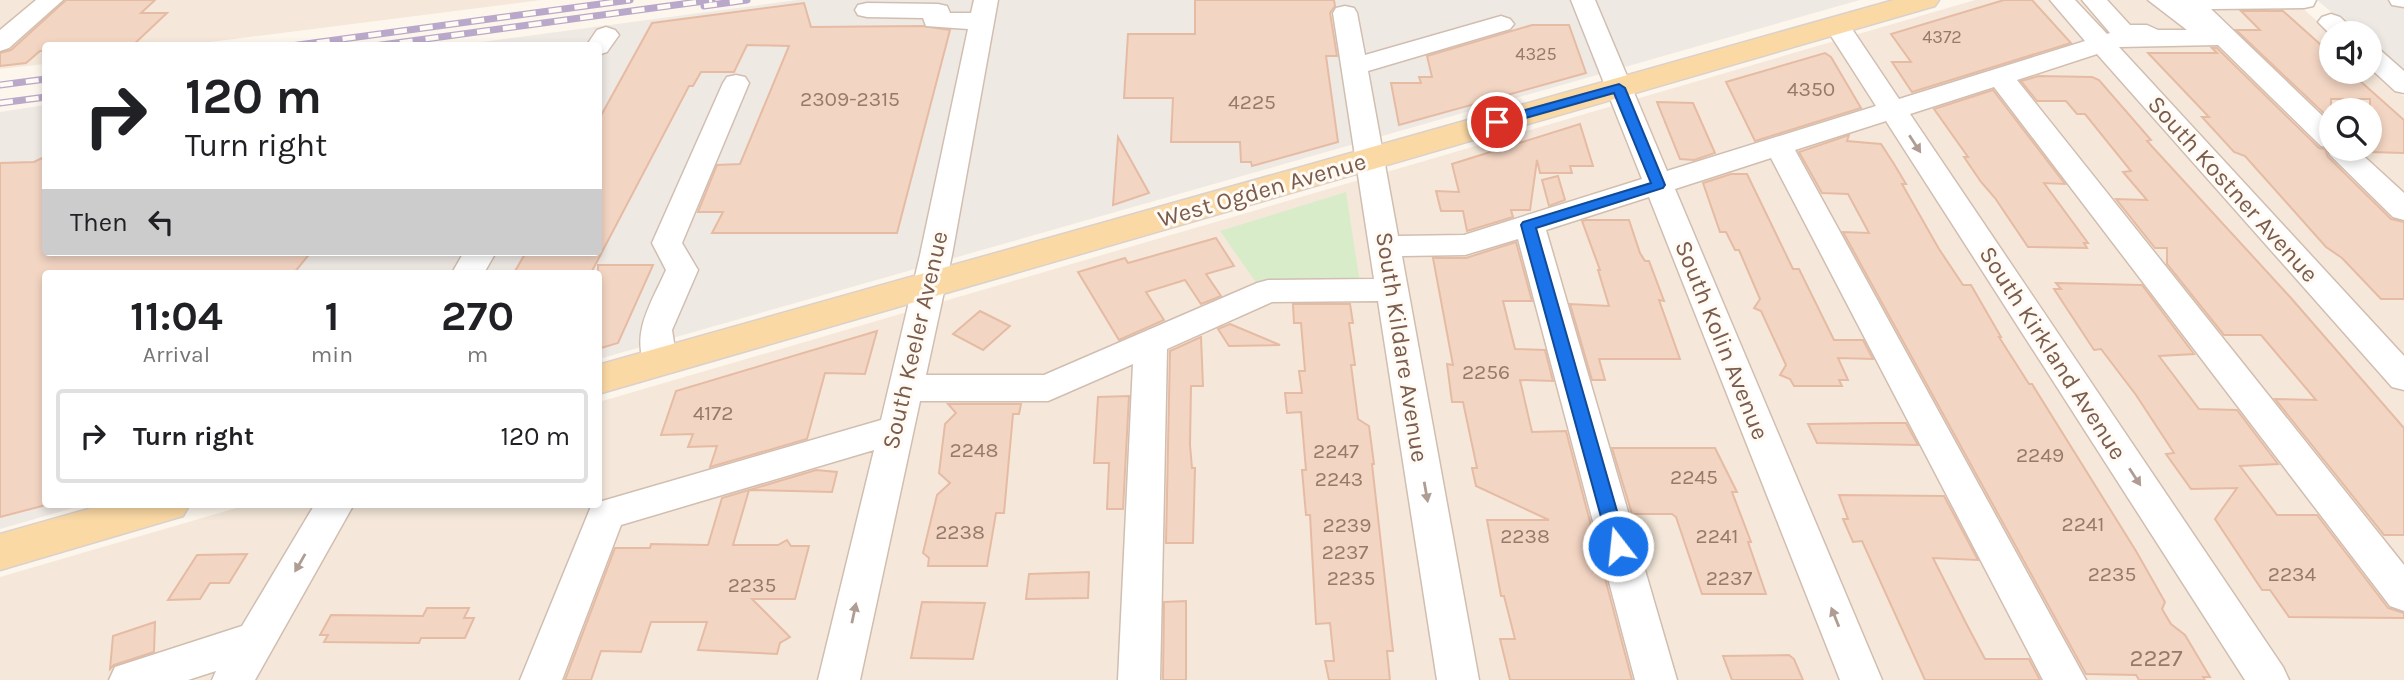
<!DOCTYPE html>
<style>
:root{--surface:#fff;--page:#f2f2f2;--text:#202124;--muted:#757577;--line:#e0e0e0}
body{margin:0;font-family:Karla,sans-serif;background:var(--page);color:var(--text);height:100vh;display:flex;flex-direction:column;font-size:26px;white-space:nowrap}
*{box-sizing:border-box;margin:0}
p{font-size:23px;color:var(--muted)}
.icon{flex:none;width:38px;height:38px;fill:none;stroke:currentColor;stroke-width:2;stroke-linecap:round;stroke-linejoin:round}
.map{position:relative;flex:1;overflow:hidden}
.details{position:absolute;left:42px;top:270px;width:560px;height:238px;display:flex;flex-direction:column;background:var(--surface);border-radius:7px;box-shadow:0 4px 10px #0003}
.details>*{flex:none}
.top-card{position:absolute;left:42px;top:42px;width:560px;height:214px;border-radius:7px;box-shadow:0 4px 10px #0003;background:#fff;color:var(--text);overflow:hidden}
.tools{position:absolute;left:2319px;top:21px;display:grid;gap:14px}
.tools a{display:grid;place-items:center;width:63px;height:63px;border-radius:50%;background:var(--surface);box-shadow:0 4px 10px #0003;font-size:35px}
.pin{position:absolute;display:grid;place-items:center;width:60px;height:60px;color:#fff;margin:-30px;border:4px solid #fff;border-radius:50%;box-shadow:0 2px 7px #0007}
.me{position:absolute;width:77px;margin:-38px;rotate:344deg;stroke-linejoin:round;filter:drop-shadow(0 0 5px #0008)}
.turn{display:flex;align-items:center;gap:24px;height:147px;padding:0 28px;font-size:32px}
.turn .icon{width:91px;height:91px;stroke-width:2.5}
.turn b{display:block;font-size:49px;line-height:60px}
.then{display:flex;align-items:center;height:66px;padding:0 28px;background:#0003;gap:14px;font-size:26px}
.eta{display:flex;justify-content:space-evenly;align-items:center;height:119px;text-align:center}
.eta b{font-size:42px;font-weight:700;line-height:49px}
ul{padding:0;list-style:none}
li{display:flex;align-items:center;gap:21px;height:94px;margin:0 14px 10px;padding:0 14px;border:4px solid var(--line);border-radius:7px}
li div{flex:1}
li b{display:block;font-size:26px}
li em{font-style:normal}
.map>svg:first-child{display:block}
</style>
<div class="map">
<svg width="2404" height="680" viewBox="0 0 2404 680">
<rect width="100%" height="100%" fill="#fdf6ec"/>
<g fill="#f5e8da" fill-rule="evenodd">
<polygon points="0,0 541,0 186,45 46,46 45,64 0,69"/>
<path d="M1975 0H2293L2331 33V72H2370V67L2404 97V680H0V577L250 504H598L599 402ZM2331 110H2370V149H2331Z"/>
</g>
<g fill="#efe9e4">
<polygon points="797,0 1860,0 599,359 598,273 46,273 46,504 87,504 0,529 0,112 45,105 46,252 598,252 598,46 459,45"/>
<polygon points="2317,0 2404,0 2404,74 2370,45 2370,33 2356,33"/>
</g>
<polygon fill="#d8ecc9" points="1346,192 1360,283 1257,284 1220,231"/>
<g fill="#f3d5c3" stroke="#e6bba3" stroke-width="2">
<polygon points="66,0 155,0 141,13 167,13 132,46 46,46 46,51 40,51 26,63 0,66 0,53 11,50"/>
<polygon points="1195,0 1334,0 1335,6 1330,13 1337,56 1326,56 1338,142 1252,166 1251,162 1241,162 1240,142 1171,142 1173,98 1124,98 1128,34 1195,34"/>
<polygon points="2004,0 2032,0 2071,43 1912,92 1892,62 1911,62 1891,34"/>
<polygon points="804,3 811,27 923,26 950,30 897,233 712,233 723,212 698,212 717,165 740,164 789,46 747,45 734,72 701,72 693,86 689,86 591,273 514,273 526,252 598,252 598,121 652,23"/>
<polygon points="2241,11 2283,11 2331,54 2331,72 2350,72 2404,120 2404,153 2370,152 2370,99 2331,99 2331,120 2236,30 2260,30"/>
<polygon points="1532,25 1569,25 1586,73 1399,125 1391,83 1421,83 1419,77 1432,77 1427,56"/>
<polygon points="2212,48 2217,48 2319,148 2325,149 2328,157 2391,219 2404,222 2404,299 2381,299 2342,258 2326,247 2245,156 2234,152 2202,117 2209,117 2148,53 2217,53"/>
<polygon points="1825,53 1831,57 1861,108 1755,141 1726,82"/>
<polygon points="2039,76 2092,77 2099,80 2151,140 2147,141 2291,298 2404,428 2404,535 2384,535 2275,399 2316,400 2261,335 2224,335 2167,264 2167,248 2155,248 2116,199 2147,200 2123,172 2131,171 2085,114 2077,114 2066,101 2037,101 2021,81"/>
<polygon points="1993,90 2065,184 2044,183 2088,243 2084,243 2087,248 2028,247 1995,198 1981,182 1964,157 1968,157 1934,109"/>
<polygon points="1657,102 1693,103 1715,153 1694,160 1680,159"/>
<polygon points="1580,124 1593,166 1570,166 1572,173 1540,173 1537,160 1530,210 1511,210 1513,217 1467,231 1463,211 1441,211 1436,191 1459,192 1452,164"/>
<polygon points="1849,135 1847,141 1881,144 1894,164 1906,184 1902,184 1939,249 1963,285 1971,285 2001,337 1999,337 2029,384 2032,384 2136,551 2165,602 2162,609 2171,624 2185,635 2210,677 2203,677 2205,680 2139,680 2136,675 2086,674 1843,232 1869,233 1848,194 1822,193 1799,152"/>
<polygon points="1118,137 1149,193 1113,205"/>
<polygon points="46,156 46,252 311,252 294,273 46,273 46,505 0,517 0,163 34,162"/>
<polygon points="1731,174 1747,174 1793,269 1799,269 1834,340 1863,340 1873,359 1838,358 1848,380 1839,380 1842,386 1794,386 1790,379 1780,375 1786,365 1761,311 1754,308 1760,299 1739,250 1735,250 1726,232 1720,232 1703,183"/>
<polygon points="1558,176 1565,200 1549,206 1542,180"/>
<polygon points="1586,220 1629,220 1640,253 1645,261 1649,261 1664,301 1659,300 1680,359 1599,359 1605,380 1592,380 1570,304 1609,306 1598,270 1600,270 1582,221"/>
<polygon points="1216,238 1234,266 1206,274 1221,296 1201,304 1185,280 1146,292 1164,320 1119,340 1078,272 1125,258 1128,263"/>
<polygon points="1516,242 1532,301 1503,301 1515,349 1545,350 1553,381 1520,380 1532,432 1566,431 1632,680 1510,680 1500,639 1515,639 1504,596 1501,596 1487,520 1549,520 1476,486 1472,468 1477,468 1463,402 1452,402 1447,364 1453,365 1433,258 1466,258"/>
<polygon points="598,265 653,265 618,343 598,349"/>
<polygon points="2056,283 2142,285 2194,354 2159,356 2199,409 2237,410 2278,464 2240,466 2277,515 2317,515 2388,608 2404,613 2404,618 2289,617 2270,590 2262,590 2215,519 2237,488 2191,489 2166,454 2174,453 2136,395 2101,349 2094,350 2054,289 2061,289"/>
<polygon points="1293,304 1350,304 1353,323 1349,323 1355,365 1351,365 1358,419 1369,426 1374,464 1372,464 1393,651 1387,651 1390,680 1329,680 1325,661 1334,661 1330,623 1316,624 1310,515 1306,515 1302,470 1306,470 1301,412 1287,413 1285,393 1302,393 1299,371 1305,371 1301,323 1294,323"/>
<polygon points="980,311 1010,326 983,350 953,334"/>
<polygon points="1230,324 1280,345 1229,346 1218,329"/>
<polygon points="877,331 865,374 825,373 807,439 710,467 717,446 688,447 693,434 661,435 676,391"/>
<polygon points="1201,337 1203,386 1191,386 1190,445 1192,468 1195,468 1193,543 1166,543 1170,351"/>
<polygon points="1129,396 1123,509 1107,509 1109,463 1094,463 1098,397"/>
<polygon points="948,404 1021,404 1019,414 1013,414 1004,513 996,513 987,566 928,566 929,558 923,553 937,495 950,483 939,473 945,424 956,413"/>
<polygon points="1880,423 1906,423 1918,445 1817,443 1808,424"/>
<polygon points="1612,448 1715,448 1737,492 1732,492 1751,542 1748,542 1766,594 1702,594 1676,517 1672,514 1632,514"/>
<polygon points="816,470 837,472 832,492 749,490 733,545 778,545 787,540 791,546 809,546 795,599 752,599 790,637 780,643 777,654 698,650 707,622 651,622 641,652 601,651 591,680 565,680 615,548 650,548 651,544 708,545 722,498"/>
<polygon points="1839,495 1944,496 1978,560 1933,558 1967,625 1985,659 2029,659 2040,680 1925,680 1862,541 1853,542 1843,519 1848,519"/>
<polygon points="247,554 229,583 210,583 200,599 168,600 197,555"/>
<polygon points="1089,572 1088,598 1026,599 1029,574"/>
<polygon points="1186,601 1186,680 1163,680 1164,602"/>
<polygon points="922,602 985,603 973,659 911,658"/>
<polygon points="427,608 469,608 464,618 474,618 465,638 421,638 419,643 324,642 328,635 320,635 331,615 423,616"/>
<polygon points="155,622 154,652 114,665 110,669 113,636"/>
<polygon points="1789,655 1794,659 1803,680 1732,680 1723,656"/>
</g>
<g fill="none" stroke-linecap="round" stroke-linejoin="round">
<defs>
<g id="minor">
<polygon points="36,0 63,0 9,48 0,51 0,30"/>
<polygon points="974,0 998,0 952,255 926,375 1044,375 1257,283 1268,280 1374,279 1333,13 1336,8 1345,6 1354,8 1357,13 1365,55 1501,16 1510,19 1514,24 1510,29 1368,71 1398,236 1464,235 1642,179 1571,0 1595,0 1667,171 1876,106 1824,25 1828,20 1837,17 1846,20 1899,99 2085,41 2050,0 2075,0 2107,34 2110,33 2082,0 2107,0 2130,25 2147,25 2158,30 2187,30 2148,0 2316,0 2313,6 2304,8 2211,9 2331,124 2331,149 2356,149 2404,193 2404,220 2393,217 2330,155 2327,147 2321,146 2218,45 2119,47 2404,356 2404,390 2392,387 2097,54 2017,80 2404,565 2404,611 2390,606 1994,87 1910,114 2283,667 2289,680 2245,680 1886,121 1795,150 2086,680 2043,680 1771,158 1675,189 1882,680 1840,680 1649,197 1546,230 1677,680 1635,680 1518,239 1465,255 1402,256 1479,680 1437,680 1378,301 1272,302 1167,349 1160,680 1118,680 1133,364 1048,401 920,401 860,680 818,680 874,450 621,525 562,680 520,680 592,504 881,420 920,255 968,29 926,26 923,18 867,17 858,15 855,10 858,5 867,3 938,4 947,6 950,13 971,13"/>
<polygon points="2389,0 2404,0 2404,7 2392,5"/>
<polygon points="2331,14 2340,17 2357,33 2331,35 2318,22 2322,17"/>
<polygon points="606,27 615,30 619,35 607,52 598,55 598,46 586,46 597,30"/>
<polygon points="2370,47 2379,49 2404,71 2404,93 2395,91 2370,68"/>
<path d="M736 75 745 77 749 83 682 243 698 270 672 330 677 362 672 371 660 374 648 371C628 336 652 302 666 270L652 243 723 83 727 77Z"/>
<polygon points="464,252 496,252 484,273 452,273"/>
<polygon points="315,504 354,504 255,680 212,680 216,671 188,680 109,680 115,667 242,626"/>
</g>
<g id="major">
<polygon points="1894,0 1939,0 1935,6 598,394 598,365"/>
<polygon points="106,504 190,504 183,516 0,570 0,534"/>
</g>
</defs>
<use href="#minor" stroke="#d1beb0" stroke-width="3"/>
<use href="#major" stroke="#dad1cd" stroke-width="3"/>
<use href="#minor" fill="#fff" fill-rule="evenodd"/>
<use href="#major" fill="#fbd9a5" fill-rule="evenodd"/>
<defs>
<g id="rail">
<polyline points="704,6 747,0"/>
<polyline points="291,46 630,0"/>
<polyline points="374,46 712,0"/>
<polyline points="0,85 46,79"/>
<polyline points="0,103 46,97"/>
</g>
</defs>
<use href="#rail" stroke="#b9a8c9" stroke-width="7"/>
<use href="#rail" stroke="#fffaf3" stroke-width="4.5" stroke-dasharray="13" stroke-linecap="butt"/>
</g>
<defs><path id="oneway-solid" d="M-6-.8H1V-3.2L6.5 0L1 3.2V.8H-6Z" transform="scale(1.75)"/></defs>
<g fill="#af9d94">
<use href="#oneway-solid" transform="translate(1915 144) rotate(57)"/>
<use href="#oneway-solid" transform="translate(2135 477) rotate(57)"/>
<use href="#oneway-solid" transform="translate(1426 492) rotate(80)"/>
<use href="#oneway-solid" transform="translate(300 563) rotate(120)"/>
<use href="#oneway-solid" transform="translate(854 613) rotate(-78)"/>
<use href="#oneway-solid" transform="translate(1835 617) rotate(-112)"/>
</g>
<polygon fill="#1a73e8" stroke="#114b97" stroke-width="2" points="1619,84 1625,88 1665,185 1663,188 1536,228 1627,546 1625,552 1618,554 1612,552 1609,546 1521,225 1523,222 1651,183 1614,93 1497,126 1491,122 1493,119"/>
<g text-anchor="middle" stroke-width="6" stroke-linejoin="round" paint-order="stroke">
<g font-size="18" fill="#987a6a">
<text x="1942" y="43">4372</text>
<text x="1536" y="60">4325</text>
</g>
<g font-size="21" fill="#987a6a">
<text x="1811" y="96">4350</text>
<text x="850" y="106">2309-2315</text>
<text x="1252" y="109">4225</text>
<text x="1486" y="379">2256</text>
<text x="713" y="420">4172</text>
<text x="974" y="457">2248</text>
<text x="1336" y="458">2247</text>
<text x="2040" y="462">2249</text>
<text x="1694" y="484">2245</text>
<text x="1339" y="486">2243</text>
<text x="2083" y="531">2241</text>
<text x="1347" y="532">2239</text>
<text x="960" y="539">2238</text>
<text x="1525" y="543">2238</text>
<text x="1717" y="543">2241</text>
<text x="1345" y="559">2237</text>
<text x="2112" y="581">2235</text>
<text x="2292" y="581">2234</text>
<text x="1351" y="585">2235</text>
<text x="1729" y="585">2237</text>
<text x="752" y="592">2235</text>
</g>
<g font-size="24" fill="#7a5c4d" stroke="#fffaf3">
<text transform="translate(2233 189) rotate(48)" y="8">South Kostner Avenue</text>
<text transform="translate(1262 190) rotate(-16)" y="8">West Ogden Avenue</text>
<text transform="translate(915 340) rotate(-77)" y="8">South Keeler Avenue</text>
<text transform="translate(1722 340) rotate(68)" y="8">South Kolin Avenue</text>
<text transform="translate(1402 347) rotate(81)" y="8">South Kildare Avenue</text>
<text transform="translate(2053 353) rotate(57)" y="8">South Kirkland Avenue</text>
</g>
<g font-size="24" fill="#987a6a">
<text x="2156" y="666">2227</text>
</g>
</g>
</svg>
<div class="tools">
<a><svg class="icon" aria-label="sound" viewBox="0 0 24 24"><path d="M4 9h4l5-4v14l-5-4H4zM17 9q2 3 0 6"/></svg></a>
<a><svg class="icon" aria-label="search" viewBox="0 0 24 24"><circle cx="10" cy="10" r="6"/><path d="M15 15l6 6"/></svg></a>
</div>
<div class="pin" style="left:1497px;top:122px;background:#d93025"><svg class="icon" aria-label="arrive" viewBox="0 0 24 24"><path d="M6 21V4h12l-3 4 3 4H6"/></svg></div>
<svg class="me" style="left:1618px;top:546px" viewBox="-20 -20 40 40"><circle r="17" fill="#1a73e8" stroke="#fff" stroke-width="3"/><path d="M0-11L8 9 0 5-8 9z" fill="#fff"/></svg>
<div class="top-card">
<div class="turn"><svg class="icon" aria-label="right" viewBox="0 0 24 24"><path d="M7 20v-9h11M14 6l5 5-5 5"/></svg><div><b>120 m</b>Turn right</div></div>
<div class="then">Then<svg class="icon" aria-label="left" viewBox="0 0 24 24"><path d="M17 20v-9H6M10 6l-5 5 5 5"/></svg></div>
</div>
<section class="details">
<div class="eta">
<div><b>11:04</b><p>Arrival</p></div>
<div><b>1</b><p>min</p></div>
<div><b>270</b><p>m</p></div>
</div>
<ul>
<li><svg class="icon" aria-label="right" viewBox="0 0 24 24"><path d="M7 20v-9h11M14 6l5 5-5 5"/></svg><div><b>Turn right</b></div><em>120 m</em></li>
</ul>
</section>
</div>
